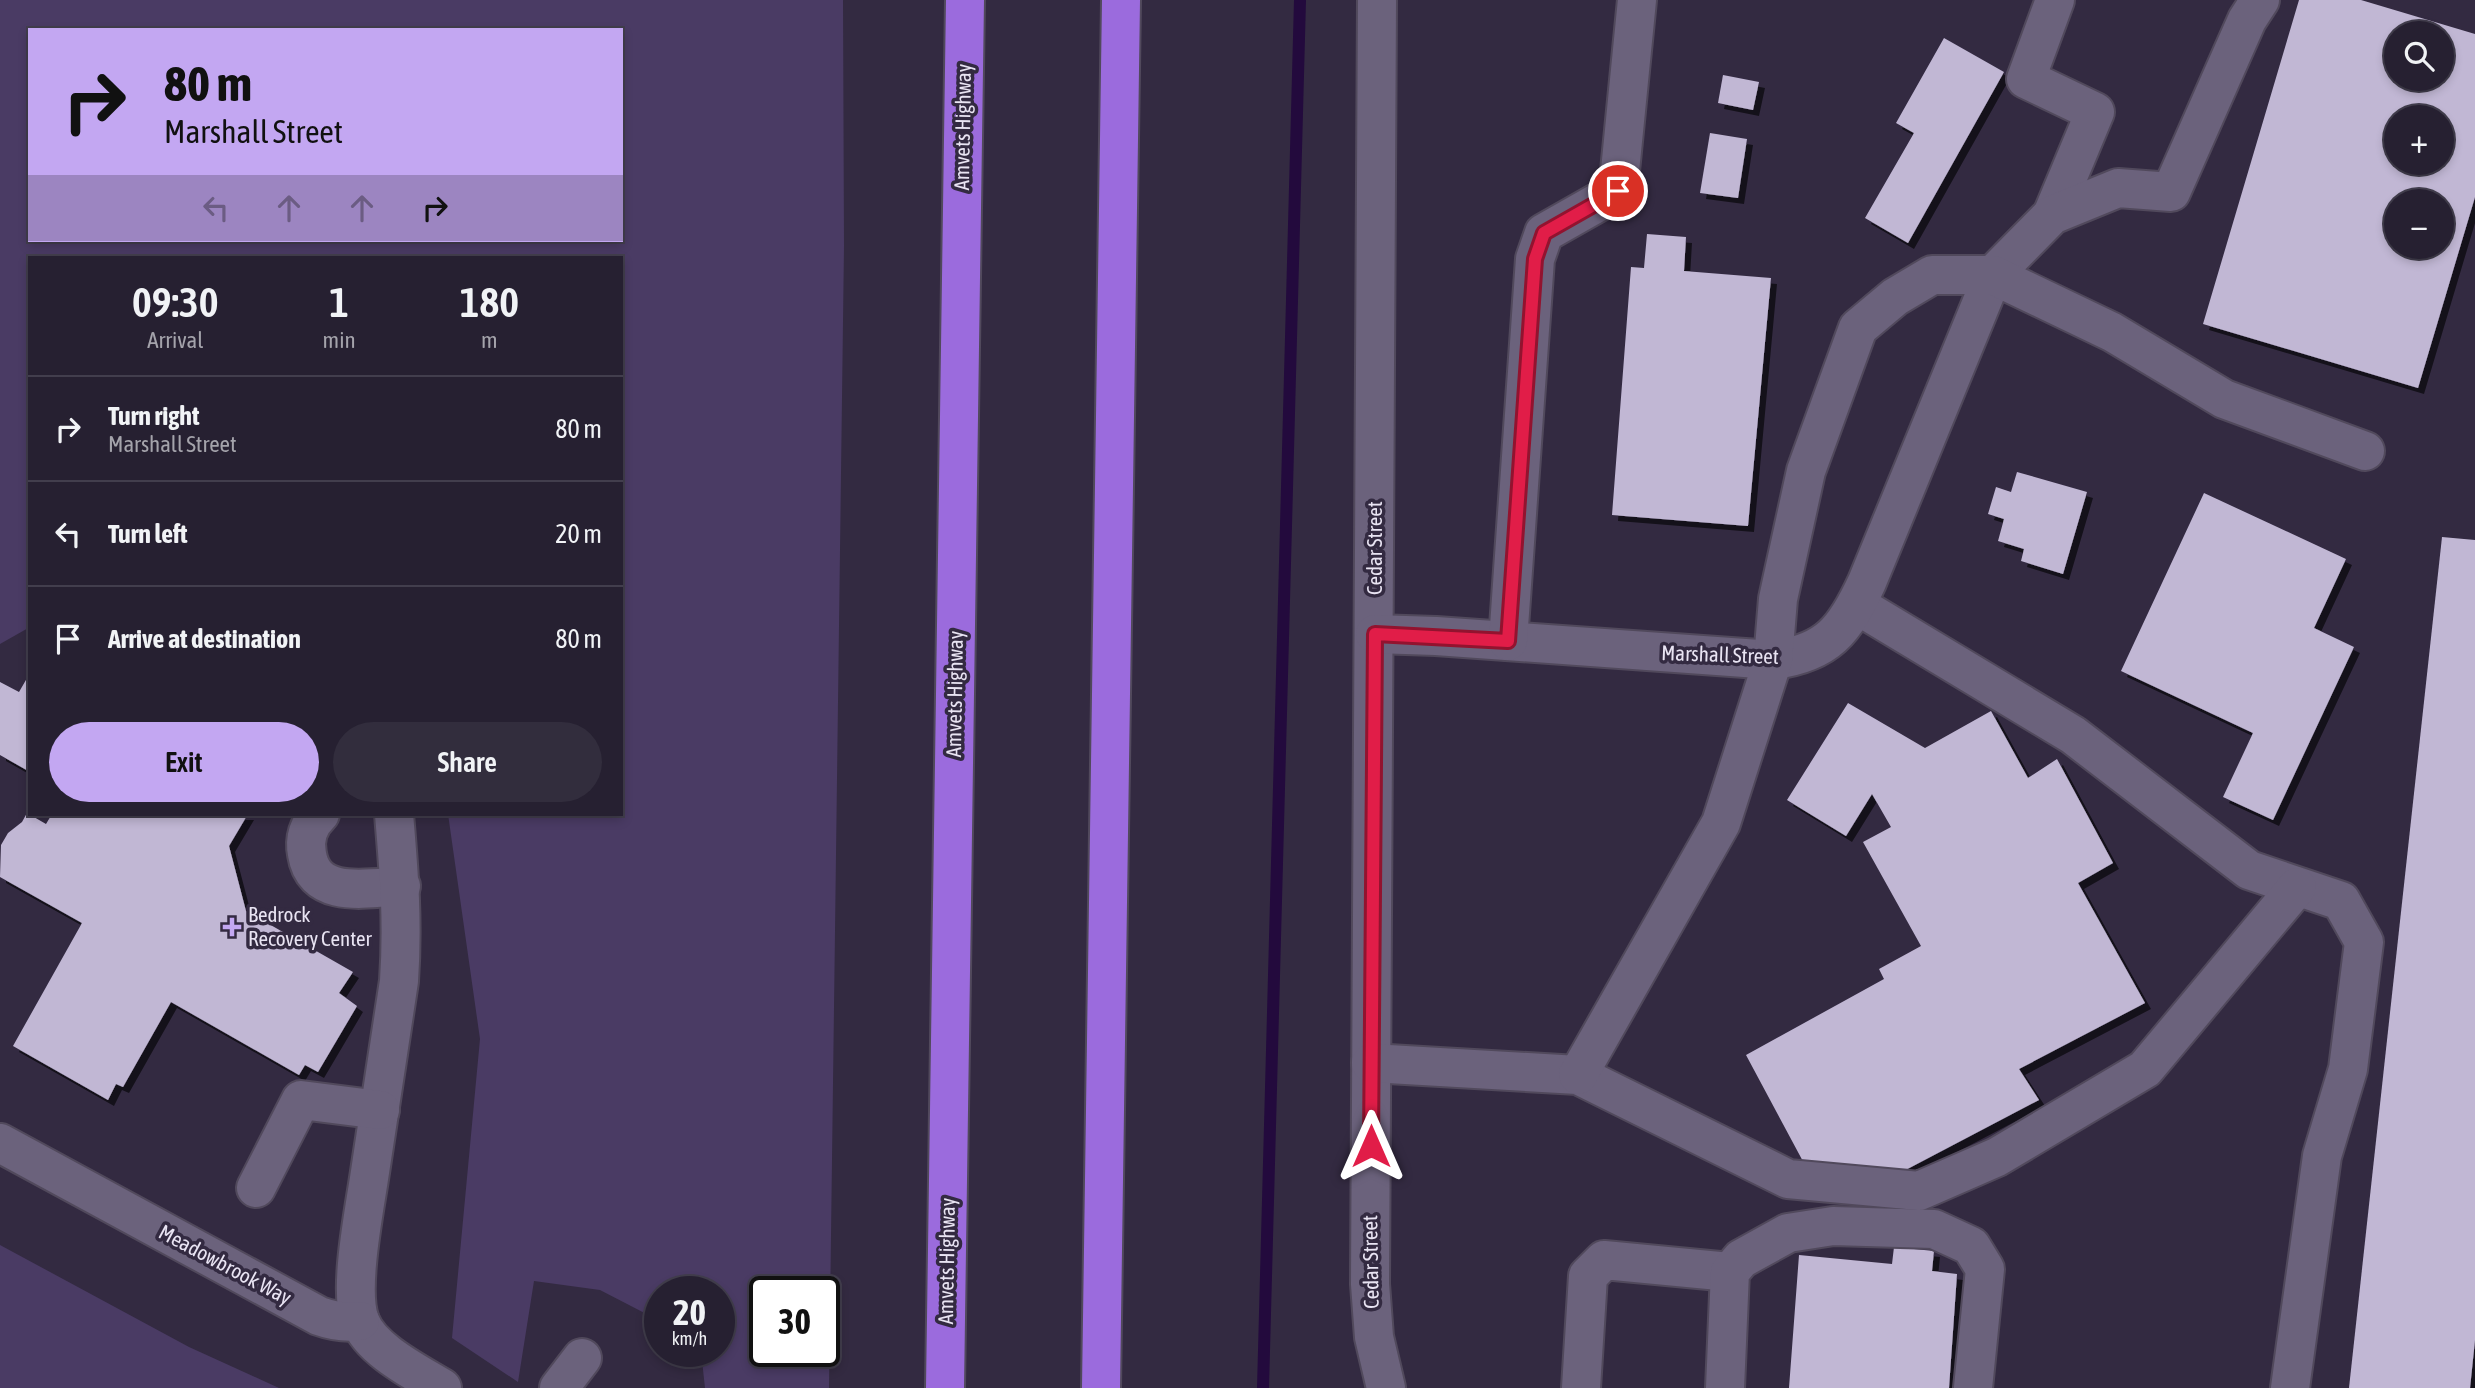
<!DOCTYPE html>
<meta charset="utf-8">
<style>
:root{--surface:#262031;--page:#322d3d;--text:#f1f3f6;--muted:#a4a3ab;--line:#423e4d;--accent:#c3a7f2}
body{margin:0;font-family:"Asap Condensed",sans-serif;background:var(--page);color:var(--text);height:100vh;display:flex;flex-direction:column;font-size:26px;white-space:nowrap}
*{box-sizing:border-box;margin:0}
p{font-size:23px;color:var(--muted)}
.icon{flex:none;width:38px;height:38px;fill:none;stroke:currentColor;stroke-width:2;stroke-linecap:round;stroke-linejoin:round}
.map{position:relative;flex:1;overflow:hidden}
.side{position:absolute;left:28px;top:256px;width:595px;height:560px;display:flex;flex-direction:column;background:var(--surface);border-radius:0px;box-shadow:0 4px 10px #0003,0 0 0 2px var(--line)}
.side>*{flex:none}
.guide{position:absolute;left:28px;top:28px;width:595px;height:214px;border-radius:0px;box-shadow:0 4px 10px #0003,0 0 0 2px var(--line);background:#c3a7f2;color:#111;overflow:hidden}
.buttons{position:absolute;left:2384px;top:21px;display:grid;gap:14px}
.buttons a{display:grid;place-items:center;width:70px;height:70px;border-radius:50%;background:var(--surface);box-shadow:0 4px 10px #0003,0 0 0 2px var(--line);font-size:35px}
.speed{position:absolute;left:644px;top:1276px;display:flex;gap:14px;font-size:35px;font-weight:700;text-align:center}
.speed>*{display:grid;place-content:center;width:91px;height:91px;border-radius:50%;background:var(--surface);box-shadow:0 4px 10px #0003,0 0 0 2px var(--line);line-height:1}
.speed small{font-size:18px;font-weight:400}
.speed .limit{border:4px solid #111;border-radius:10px;background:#fff;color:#111}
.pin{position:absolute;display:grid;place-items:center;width:60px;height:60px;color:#fff;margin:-30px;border:4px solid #fff;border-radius:50%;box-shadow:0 2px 7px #0007}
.me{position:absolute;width:77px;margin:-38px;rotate:0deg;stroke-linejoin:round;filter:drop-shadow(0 0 5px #0008)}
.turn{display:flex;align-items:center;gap:24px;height:147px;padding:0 21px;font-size:32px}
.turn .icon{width:91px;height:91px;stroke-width:2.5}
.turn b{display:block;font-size:49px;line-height:60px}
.lanes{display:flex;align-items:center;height:66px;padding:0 21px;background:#0003;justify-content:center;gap:35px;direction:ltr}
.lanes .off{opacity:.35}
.eta{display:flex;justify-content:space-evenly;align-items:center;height:119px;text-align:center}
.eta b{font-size:42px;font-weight:600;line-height:49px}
.action{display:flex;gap:14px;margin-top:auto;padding:14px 21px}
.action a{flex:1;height:80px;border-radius:42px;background:var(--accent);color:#111;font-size:28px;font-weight:600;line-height:80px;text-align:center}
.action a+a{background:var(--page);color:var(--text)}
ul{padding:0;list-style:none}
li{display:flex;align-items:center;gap:21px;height:105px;padding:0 21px;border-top:2px solid var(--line)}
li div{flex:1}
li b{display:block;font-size:26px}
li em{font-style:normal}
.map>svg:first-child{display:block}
</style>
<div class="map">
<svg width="2475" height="1388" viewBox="0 0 2475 1388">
<defs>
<filter id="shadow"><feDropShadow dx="6" dy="6" stdDeviation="0" flood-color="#0009"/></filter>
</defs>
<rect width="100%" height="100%" fill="#332a41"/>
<g fill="#4a3b64" fill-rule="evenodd">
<path d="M0 0H843L844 246 829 1388H705L701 1351H719V1292H660V1321L600 1290 534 1281 518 1382 452 1338 480 1039 448 814H621V257H30V627L0 644ZM30 30H621V240H30ZM765 1292H824V1351H765Z"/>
<polygon points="0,1245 189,1347 279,1388 0,1388"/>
</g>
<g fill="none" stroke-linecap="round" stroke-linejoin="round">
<polyline stroke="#230a3d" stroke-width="12" points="1263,1388 1300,0"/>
</g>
<g fill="#c1b7d4" fill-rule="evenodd" filter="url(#shadow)">
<path d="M2299 0H2361L2475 34V197L2418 388 2203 324ZM2396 33H2441V79H2396ZM2396 117H2441V163H2396ZM2396 201H2441V247H2396Z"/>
<polygon points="1944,38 2004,72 1908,243 1865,218 1914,133 1896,123"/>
<polygon points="1723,75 1759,82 1753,110 1718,103"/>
<polygon points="1710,133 1747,139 1738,198 1700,193"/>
<polygon points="1647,234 1686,237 1684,271 1771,278 1748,526 1612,515 1631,267 1644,268"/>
<polygon points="2017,472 2087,492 2063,574 2021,561 2024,549 1998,541 2004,519 1988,514 1996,487 2011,492"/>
<polygon points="2204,493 2346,559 2314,628 2354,647 2273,820 2223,797 2253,733 2121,671"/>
<polygon points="2442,537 2475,540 2475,1340 2470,1388 2349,1388"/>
<polygon points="30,673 30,772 0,755 0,682 19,692"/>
<polygon points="1848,703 1925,748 1991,711 2028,778 2057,759 2113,863 2078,883 2145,1003 2019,1069 2039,1100 1896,1175 1806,1167 1746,1055 1884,979 1879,969 1921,946 1863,842 1891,827 1872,794 1846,836 1787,800"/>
<polygon points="27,813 46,824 52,814 248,814 229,846 246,911 353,972 339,993 357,1006 318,1072 305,1065 299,1075 171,1002 123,1087 116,1084 108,1100 13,1046 82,923 0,877 1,845 8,833 22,822"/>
<polygon points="1894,1247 1934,1251 1932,1271 1957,1274 1949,1388 1789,1388 1799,1255 1892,1264"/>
</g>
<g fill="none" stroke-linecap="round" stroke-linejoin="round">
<defs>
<g id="minor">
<polyline points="1377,0 1370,1284 1374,1337 1386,1388"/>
<polyline points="2052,215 2095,112 2026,79 2055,0"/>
<polyline points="1857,605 2073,735 2249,870 2341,901 2364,942 2348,1069 2322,1156 2290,1388"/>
<path d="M1375 634 1436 636 1773 660C1828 653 1845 630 1867 582L1993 275 2052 215 2118 188 2171 192 2247 20 2260 0"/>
<polyline points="1508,641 1535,259 1544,233 1618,191 1637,0"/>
<path d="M320 814C308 825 304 839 307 854 314 900 368 888 401 886"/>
<path d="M394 814C399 872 403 922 399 981 389 1045 380 1108 370 1172 365 1207 348 1289 360 1321 371 1350 416 1372 442 1388"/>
<polyline points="1371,1063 1578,1075 1788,1179 1919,1191 1997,1157 2145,1069 2297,887"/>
<polyline points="1578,1075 1721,823 1773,660 1778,599 1806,471 1858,328 1895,297 1932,275 1993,275 2112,332 2224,399 2365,451"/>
<path d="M0 1143 319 1316C333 1321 345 1323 360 1321"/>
<polyline points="256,1188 301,1100 380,1110"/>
<polyline points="559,1388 582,1358"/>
<polyline points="1581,1388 1588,1276 1604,1260 1730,1272"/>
<polyline points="1725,1388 1730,1272 1741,1259 1788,1233 1833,1226 1934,1229 1971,1246 1985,1269 1973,1388"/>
</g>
<g id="highway">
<polyline points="945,1388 965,0"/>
<polyline points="1101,1388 1121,0"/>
</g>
</defs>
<use href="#minor" stroke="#51495c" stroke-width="42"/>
<use href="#highway" stroke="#51495c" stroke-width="42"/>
<use href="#minor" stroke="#6b627c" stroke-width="38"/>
<use href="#highway" stroke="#9b6bdd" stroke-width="38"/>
</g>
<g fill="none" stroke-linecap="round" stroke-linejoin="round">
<defs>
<polyline id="route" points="1371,1146 1375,634 1508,641 1535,259 1544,233 1618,191"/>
</defs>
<use href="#route" stroke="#92132f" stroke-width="18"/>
<use href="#route" stroke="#e11d48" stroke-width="12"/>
</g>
<path fill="#c3a7f2" stroke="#332a41" stroke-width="2.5" d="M228.5 916.5h7v7h7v7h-7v7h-7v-7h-7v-7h7z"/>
<g text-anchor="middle" stroke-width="7" stroke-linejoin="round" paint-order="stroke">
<g font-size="21" fill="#e9e4f3" stroke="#332a41">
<text transform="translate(963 127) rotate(-89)" y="7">Amvets Highway</text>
<text transform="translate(1375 548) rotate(-90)" y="7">Cedar Street</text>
<text transform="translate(1720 655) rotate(2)" y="7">Marshall Street</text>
<text transform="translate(955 694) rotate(-89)" y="7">Amvets Highway</text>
<text transform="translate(947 1261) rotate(-89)" y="7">Amvets Highway</text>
<text transform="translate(1371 1262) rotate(-91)" y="7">Cedar Street</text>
<text transform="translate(225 1265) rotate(28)" y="7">Meadowbrook Way</text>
</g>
<g font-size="21" fill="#e9e4f3" stroke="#332a41" text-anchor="start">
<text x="248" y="922">Bedrock<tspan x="248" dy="24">Recovery Center</tspan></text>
</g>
</g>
</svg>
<div class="buttons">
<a><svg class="icon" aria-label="search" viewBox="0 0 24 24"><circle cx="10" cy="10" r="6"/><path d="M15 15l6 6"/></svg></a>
<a>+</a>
<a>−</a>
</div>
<div class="speed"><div>20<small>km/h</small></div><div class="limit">30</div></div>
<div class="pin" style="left:1618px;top:191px;background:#d93025"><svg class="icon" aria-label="arrive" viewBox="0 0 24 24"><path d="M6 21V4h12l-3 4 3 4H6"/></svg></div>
<svg class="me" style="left:1371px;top:1146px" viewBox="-20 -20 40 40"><path d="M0-17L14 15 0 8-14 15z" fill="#e11d48" stroke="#fff" stroke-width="4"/></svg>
<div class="guide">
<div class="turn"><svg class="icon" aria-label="right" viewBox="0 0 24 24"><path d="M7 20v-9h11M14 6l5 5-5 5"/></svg><div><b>80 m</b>Marshall Street</div></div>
<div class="lanes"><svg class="icon off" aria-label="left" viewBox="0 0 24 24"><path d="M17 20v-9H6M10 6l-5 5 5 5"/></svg><svg class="icon off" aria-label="ahead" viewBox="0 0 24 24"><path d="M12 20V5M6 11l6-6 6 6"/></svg><svg class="icon off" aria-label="ahead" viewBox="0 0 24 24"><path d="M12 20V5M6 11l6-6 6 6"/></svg><svg class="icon" aria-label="right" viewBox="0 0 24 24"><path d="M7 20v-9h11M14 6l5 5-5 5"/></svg></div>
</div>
<section class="side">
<div class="eta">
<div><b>09:30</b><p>Arrival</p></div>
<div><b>1</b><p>min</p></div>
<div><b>180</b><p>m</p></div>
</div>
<ul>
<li><svg class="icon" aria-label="right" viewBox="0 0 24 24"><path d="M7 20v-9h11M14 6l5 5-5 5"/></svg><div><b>Turn right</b><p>Marshall Street</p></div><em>80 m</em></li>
<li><svg class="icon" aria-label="left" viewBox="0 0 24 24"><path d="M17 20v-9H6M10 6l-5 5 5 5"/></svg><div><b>Turn left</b></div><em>20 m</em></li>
<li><svg class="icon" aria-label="arrive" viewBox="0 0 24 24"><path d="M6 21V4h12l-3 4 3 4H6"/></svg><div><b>Arrive at destination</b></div><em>80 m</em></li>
</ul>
<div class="action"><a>Exit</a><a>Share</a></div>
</section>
</div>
